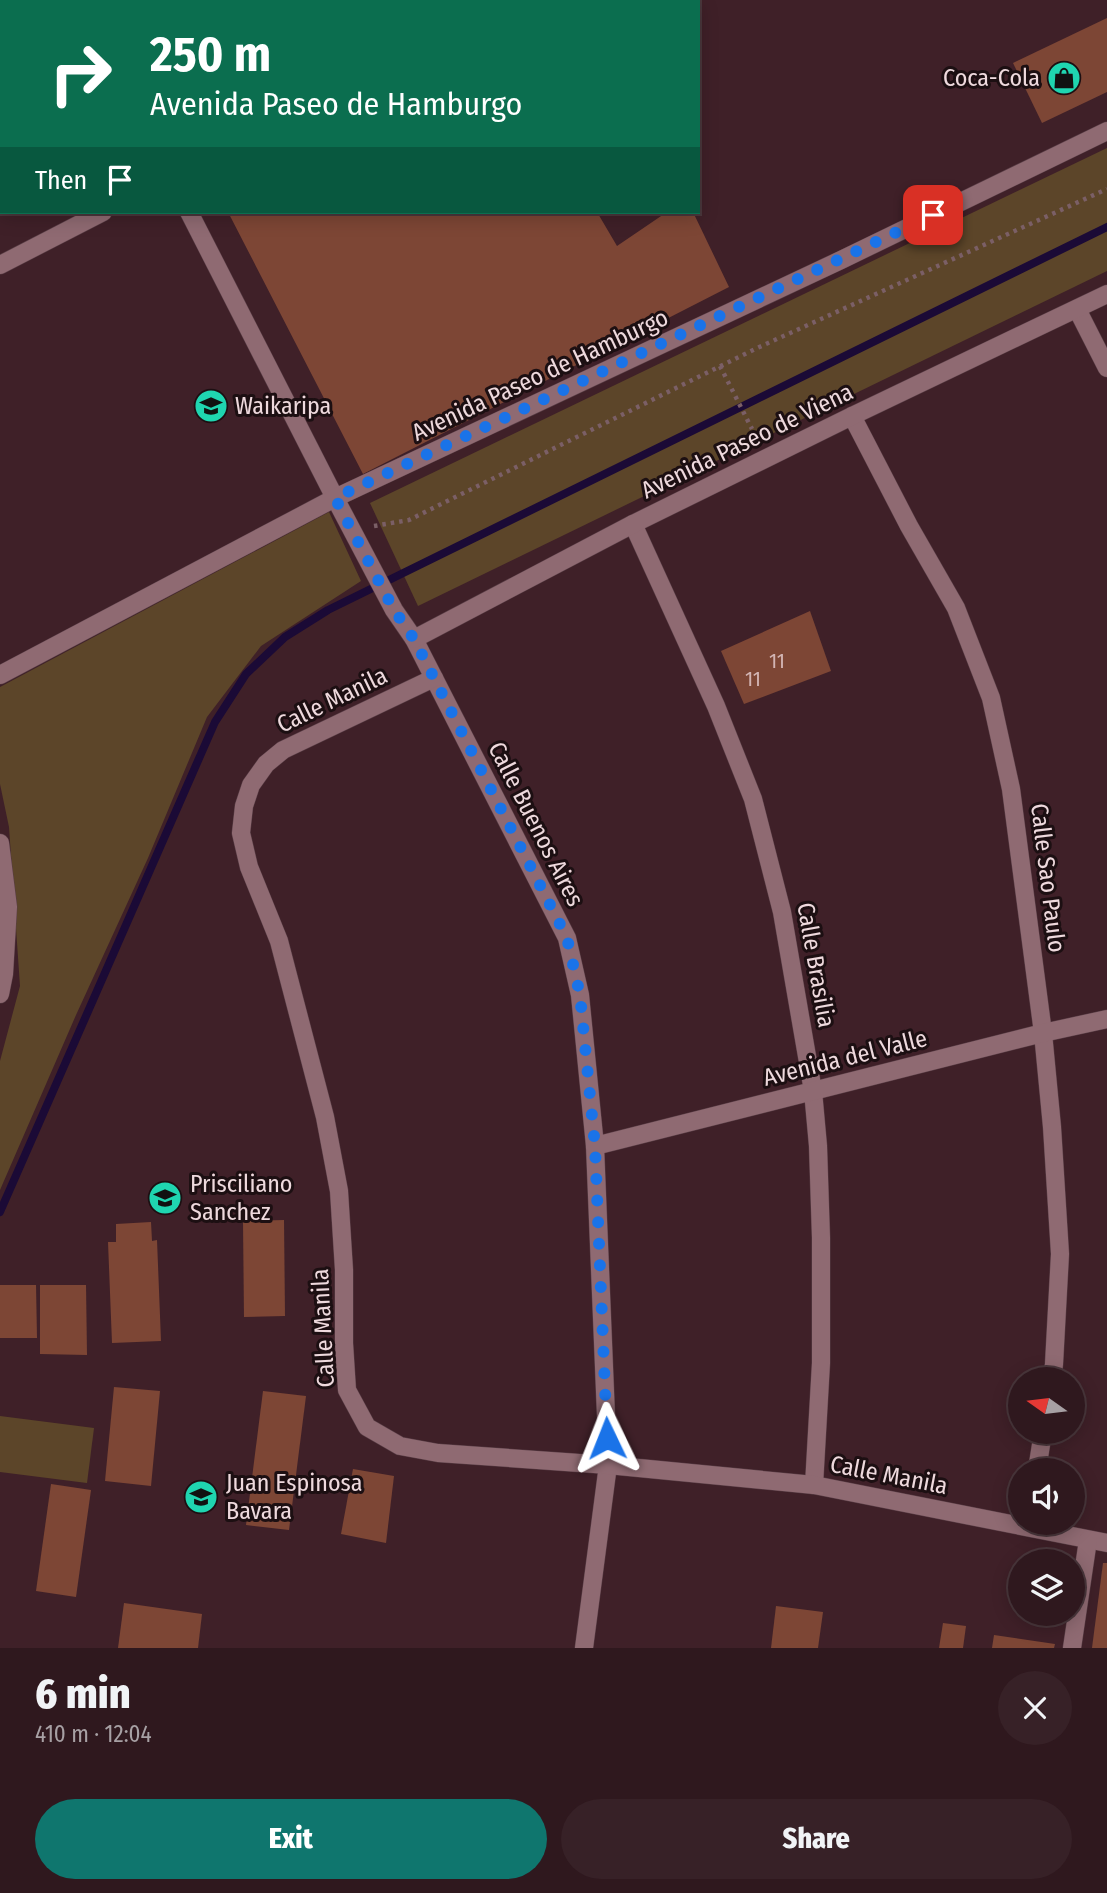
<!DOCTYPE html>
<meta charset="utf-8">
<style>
:root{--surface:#2f181e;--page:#372127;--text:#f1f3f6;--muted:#a7a0a4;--line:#4a373c;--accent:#0f766e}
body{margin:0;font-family:"Fira Sans Condensed",sans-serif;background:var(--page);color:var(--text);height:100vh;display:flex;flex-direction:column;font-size:26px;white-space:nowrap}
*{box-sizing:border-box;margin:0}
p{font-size:23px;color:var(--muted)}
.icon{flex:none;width:38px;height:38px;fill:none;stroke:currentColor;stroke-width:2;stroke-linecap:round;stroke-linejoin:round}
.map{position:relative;height:1648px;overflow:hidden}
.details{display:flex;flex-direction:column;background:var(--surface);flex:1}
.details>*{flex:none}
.top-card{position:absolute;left:0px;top:0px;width:700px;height:214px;box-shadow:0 4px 18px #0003,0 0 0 2px var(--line);background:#0b6e4f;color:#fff;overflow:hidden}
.needle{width:46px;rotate:284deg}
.tools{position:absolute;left:1008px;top:1367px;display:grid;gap:14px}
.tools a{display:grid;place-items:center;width:77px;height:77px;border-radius:50%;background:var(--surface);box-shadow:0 4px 18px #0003,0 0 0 2px var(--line);font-size:35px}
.pin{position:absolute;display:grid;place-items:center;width:60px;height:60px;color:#fff;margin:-30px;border-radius:14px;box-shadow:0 4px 10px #0006}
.me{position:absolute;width:77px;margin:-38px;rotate:358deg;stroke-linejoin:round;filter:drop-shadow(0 0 5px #0008)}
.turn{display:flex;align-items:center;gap:24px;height:147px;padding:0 35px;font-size:32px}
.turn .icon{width:91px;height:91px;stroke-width:2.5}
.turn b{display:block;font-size:49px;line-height:60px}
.then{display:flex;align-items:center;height:66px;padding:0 35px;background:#0003;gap:14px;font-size:26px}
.round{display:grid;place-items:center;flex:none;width:74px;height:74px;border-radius:37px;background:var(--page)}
.overview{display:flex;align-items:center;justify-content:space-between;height:119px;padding:0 35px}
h1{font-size:42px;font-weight:800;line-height:52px}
.primary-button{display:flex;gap:14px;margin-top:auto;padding:14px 35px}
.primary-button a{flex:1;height:80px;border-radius:42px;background:var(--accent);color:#fff;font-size:28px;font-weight:800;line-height:80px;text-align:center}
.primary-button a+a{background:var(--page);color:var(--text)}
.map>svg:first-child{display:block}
</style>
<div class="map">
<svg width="1107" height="1648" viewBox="0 0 1107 1648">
<rect width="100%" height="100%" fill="#3f2028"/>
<g fill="#5c4529">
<polygon points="1107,148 1107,271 418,606 370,503"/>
<polygon points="329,512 361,581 261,646 207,717 148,858 76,1015 0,1190 0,1061 20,986 9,827 0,784 0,687"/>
<polygon points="0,1416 94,1428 87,1483 0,1472"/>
</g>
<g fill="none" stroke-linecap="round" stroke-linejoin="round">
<polyline stroke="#1b0a36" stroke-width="8" points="0,1212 215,722 246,674 285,637 328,610 1107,227"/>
</g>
<g fill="#7d4635">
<polygon points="1107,18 1107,92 1042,123 1013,63"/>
<polygon points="228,212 597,212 617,246 667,212 693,212 729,287 363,474"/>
<polygon points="810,611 831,671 744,704 721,651"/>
<polygon points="284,1220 285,1316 244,1317 243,1221"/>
<polygon points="151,1222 152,1241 157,1240 161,1341 112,1343 108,1242 116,1242 116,1224"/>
<polygon points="0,1285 36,1285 37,1338 0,1338"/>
<polygon points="40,1285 86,1285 87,1355 40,1354"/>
<polygon points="114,1387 160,1391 151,1486 105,1481"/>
<polygon points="263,1391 306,1396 289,1530 246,1525"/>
<polygon points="353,1469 394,1476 386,1543 341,1534"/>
<polygon points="51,1484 91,1490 76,1597 36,1591"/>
<polygon points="1103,1563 1107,1563 1107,1648 1092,1648"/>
<polygon points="124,1603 202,1614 198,1648 118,1648"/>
<polygon points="776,1606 823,1612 818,1648 771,1648"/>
<polygon points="943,1623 966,1626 963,1648 939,1648"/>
<polygon points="994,1635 1055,1644 1054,1648 992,1648"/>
</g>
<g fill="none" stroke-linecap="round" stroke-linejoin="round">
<defs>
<g id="minor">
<polyline points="79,0 80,2"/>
<polyline points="189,212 335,498 394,610 414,639 567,938 580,995 595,1146 608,1465 584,1648"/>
<polyline points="0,265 103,212"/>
<polyline points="1077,309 1107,368"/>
<polyline points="852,416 909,526 956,608 991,698 1011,789 1043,1033 1052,1127 1060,1254 1054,1364 1052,1379"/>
<polyline points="633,524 716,706 753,799 782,912 813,1091 818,1146 821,1238 821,1363 814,1485"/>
<polyline points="434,678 283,750 266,764 251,785 244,806 241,833 249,867 279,941 325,1117 339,1191 344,1270 344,1343 347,1390 367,1427 400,1446 438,1453 608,1465 814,1485 1107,1543"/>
<polyline points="0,843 8,907 4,974 0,994"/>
<polyline points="1037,1470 1043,1432"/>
<polyline points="1072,1648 1088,1540"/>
</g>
<g id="tertiary">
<polyline points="414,639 633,524 852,416 1107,294"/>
<polyline points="0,675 335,498 841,260 1107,131"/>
<polyline points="595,1146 1043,1033 1107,1019"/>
</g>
</defs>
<use href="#minor" stroke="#593e46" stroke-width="19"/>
<use href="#tertiary" stroke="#593e46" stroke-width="19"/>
<g stroke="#7b5f66" stroke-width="4.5" stroke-dasharray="3.5 5" stroke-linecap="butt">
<polyline points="720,366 752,429"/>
<polyline points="374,526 409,520 755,349 1107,189"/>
</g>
<use href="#minor" stroke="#8f6a72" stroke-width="18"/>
<use href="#tertiary" stroke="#8f6a72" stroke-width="18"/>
</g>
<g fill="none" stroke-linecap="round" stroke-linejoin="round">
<polyline stroke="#1a73e8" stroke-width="12" stroke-dasharray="0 21.6" points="607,1438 595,1146 580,995 567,938 414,639 394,610 335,498 933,215"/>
</g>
<defs>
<symbol id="shop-disc" viewBox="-11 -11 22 22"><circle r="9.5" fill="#1fd5b0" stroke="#1c0f12"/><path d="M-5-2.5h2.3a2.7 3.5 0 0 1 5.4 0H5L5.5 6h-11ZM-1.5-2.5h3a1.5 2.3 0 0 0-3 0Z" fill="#111"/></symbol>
<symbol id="school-disc" viewBox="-11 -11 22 22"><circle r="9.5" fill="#1fd5b0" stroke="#1c0f12"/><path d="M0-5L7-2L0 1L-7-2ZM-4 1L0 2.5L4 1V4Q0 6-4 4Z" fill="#111"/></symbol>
</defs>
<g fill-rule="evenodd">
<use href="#shop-disc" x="1045" y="59" width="38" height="38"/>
<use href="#school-disc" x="192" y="387" width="38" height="38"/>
<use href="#school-disc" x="146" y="1179" width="38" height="38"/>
<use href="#school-disc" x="182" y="1478" width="38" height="38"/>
</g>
<g text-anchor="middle" stroke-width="6" stroke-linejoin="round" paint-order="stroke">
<g font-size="21" fill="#d2b4b3">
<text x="777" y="668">11</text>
<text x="753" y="686">11</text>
</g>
<g font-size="24" fill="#eed9dd" stroke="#1c0f12" text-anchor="start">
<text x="1040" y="86" text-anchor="end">Coca-Cola</text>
<text x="235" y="414">Waikaripa</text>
<text x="190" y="1192">Prisciliano<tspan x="190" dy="28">Sanchez</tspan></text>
<text x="226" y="1491">Juan Espinosa<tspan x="226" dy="28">Bavara</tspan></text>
</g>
<g font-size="24" fill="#eed9dd" stroke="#1c0f12">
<text transform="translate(540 375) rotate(-25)" y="8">Avenida Paseo de Hamburgo</text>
<text transform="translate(747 441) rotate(-26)" y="8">Avenida Paseo de Viena</text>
<text transform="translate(332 700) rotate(-26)" y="8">Calle Manila</text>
<text transform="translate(536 824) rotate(63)" y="8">Calle Buenos Aires</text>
<text transform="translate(1048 878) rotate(83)" y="8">Calle Sao Paulo</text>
<text transform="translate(816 965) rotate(80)" y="8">Calle Brasilia</text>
<text transform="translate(845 1058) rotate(-14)" y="8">Avenida del Valle</text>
<text transform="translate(323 1328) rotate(-93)" y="8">Calle Manila</text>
<text transform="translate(889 1475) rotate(11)" y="8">Calle Manila</text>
</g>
</g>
</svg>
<div class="tools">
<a><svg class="needle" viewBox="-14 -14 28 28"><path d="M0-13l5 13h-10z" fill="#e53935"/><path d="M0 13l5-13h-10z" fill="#a7a0a4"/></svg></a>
<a><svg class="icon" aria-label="sound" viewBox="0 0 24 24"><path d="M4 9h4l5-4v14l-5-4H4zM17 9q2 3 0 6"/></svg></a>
<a><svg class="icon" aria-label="layers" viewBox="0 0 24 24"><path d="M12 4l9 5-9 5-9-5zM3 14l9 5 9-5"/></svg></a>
</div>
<div class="pin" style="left:933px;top:215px;background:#d93025"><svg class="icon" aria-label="arrive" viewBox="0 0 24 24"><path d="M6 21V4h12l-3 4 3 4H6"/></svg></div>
<svg class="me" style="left:607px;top:1438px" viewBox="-20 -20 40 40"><path d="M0-17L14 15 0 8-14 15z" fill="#1a73e8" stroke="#fff" stroke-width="4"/></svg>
<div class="top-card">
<div class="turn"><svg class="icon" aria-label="right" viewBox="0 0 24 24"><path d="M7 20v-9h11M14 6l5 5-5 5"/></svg><div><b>250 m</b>Avenida Paseo de Hamburgo</div></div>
<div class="then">Then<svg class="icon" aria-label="arrive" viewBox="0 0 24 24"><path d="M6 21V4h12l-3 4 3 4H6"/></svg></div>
</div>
</div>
<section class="details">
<div class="overview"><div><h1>6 min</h1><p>410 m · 12:04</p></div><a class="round"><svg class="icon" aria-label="close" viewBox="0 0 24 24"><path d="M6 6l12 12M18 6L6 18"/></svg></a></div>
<div class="primary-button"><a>Exit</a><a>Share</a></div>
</section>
